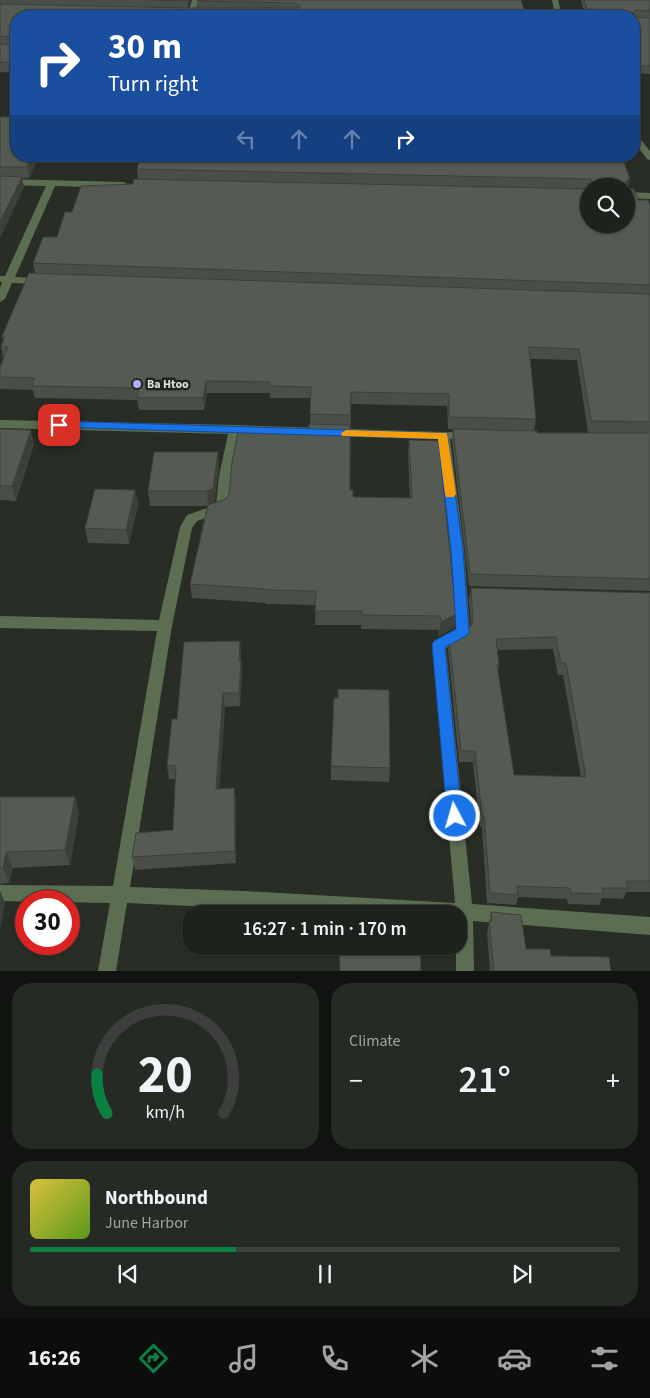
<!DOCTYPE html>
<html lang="en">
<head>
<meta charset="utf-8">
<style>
	:root { --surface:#1e221c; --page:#262a25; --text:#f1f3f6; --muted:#a1a4a3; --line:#3c3f3b; --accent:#0b8043 }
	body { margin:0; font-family:"Source Sans 3",sans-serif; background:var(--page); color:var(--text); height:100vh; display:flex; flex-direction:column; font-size:19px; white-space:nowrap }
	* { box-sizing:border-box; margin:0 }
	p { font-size:16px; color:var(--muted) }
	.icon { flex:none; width:28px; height:28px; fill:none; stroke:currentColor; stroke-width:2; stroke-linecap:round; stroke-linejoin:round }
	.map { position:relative; height:971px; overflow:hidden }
	.side { display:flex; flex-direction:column; gap:12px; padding:12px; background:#10130f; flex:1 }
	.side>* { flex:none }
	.top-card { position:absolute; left:10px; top:10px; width:630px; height:152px; border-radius:20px; box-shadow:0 1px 4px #0004,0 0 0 1px var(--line); background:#1a4fa0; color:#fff; overflow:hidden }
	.tools { position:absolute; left:580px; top:178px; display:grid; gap:10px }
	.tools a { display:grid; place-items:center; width:55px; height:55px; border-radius:50%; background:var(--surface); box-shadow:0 1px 4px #0004,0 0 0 1px var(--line); font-size:25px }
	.speed { position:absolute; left:15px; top:890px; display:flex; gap:10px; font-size:25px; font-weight:700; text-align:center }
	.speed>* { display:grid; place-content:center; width:65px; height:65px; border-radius:50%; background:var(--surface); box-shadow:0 1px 4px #0004,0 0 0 1px var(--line); line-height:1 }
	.speed .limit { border:8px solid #d22; background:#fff; color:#111 }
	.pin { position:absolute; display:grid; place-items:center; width:42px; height:42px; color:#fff; margin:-21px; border-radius:10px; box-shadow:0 2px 8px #0006 }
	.me { position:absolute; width:55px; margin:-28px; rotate:354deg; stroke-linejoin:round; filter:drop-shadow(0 0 4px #0008) }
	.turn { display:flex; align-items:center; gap:18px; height:105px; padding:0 15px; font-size:22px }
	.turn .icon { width:65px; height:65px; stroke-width:2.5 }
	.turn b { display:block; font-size:35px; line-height:42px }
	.lanes { display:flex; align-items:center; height:48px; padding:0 15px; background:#0003; justify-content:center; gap:25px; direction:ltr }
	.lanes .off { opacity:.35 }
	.big { font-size:38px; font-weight:600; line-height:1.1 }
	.side .widget { flex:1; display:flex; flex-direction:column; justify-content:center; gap:8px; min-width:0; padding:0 18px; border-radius:20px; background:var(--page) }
	.side .dial { align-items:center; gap:0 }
	.dial svg { height:130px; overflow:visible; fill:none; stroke:var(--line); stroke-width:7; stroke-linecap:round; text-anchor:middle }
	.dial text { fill:var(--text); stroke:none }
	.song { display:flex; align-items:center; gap:15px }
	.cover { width:60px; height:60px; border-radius:8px; background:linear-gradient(135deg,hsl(50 70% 55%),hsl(90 70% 35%)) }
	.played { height:5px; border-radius:2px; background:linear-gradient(90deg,var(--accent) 35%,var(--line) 35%) }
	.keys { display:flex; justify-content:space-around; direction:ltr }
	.heat { display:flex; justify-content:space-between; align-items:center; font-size:28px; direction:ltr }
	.side .tiles { flex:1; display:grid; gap:12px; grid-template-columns:1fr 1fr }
	.widget:last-child { grid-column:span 2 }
	.trip { position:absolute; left:182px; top:905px; width:285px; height:50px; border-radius:20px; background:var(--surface); box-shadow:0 1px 4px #0004,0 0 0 1px var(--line); font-weight:600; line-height:50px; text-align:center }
	.dock { display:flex; height:80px; justify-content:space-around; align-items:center; background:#0c0e0b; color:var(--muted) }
	.dock .icon { width:35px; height:35px }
	.dock .current { color:var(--accent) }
	.dock b { font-size:22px; color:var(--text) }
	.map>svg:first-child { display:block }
</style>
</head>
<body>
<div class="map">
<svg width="650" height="971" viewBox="0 0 650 971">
	<rect width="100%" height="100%" fill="#282d25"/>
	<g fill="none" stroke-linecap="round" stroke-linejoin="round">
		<g fill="#5c6e51" fill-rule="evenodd">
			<polygon points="192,0 198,0 196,14 192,16 188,14"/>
			<polygon points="0,179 124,182 129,185 124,188 55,186 15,277 43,278 48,281 43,284 12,283 5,299 0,302 0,288 2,282 0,282 0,276 5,276 46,186 0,185"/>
			<polygon points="626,192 650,193 650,199 626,198"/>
			<path d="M0,420L235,425L474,433L476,436L474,439H450L464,550L470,632L468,636L446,648L472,904L650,917V935L473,921L474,971H456V946H459V914H362L127,903L116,971H98L110,903L0,901V885L113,886L157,631L0,628V616L159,620L180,527L187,515L216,505L219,476L228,434L0,428ZM240,434L438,439L450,550L456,629L434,641L432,645L455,903L244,891L130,887L172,626L192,528L197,521L227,511L228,508L231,476Z"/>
		</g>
		<g fill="#5c6e51" fill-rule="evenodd">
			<polygon points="552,0 558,0 562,16 555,16"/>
			<polygon points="634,135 637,135 650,151 650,160 647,159 634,142"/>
		</g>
	</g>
	<g fill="#494e47" fill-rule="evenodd">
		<polygon points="0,0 190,0 188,8 198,8 197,1 521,0 526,16 16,16 16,73 0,72"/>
		<polygon points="581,0 650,0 650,74 634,73 634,16 585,16"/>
		<polygon points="0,117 16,156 39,156 29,178 22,178 24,187 0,238"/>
		<path d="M622,156L628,188L638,200L650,205V591L469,586L452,441L453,429H448L447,406L351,404L350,490L353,497L410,498L408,454L409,440L456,614L454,628L439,636V630L361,629V625H315L316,605L266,604V603L192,598L190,584L207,506H150L148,491L219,466L214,503L226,499L308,433L310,424L311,398H270V393H207L204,410H139L137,400L35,398L33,390L0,389V367L3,358L1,347L3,340L2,336L35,273L33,263L57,237L72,212L133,184L138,179L137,169ZM589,186H626L589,224ZM530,359L577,360L588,433H615H537L534,431L536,419Z"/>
		<polygon points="0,429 34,444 16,501 0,500"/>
		<polygon points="135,490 138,504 129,544 88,543 85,528"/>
		<path d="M471,588L650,593V892H626L623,899L602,898L599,905L568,904L567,899L518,897L516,905L487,903L482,827H480L473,762H459L448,649L449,637L471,625L469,600ZM553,649L558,675H563L581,777L514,775L498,672L499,665L497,650Z"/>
		<polygon points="241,655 241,661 242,675 240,706 225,707 219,789 234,788 236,801 236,863 135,870 132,857 173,830 175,779 169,779 167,766 177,719"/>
		<polygon points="331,766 390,768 389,782 331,780"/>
		<polygon points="0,797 75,797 79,813 70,865 13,868 9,883 0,884"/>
		<polygon points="491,912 526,949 551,956 611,971 490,971 487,933"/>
	</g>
	<g fill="#3c4039">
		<polygon points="187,0 190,0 188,10 187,1"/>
		<polygon points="32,156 39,156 29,178 27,167"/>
		<polygon points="22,177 24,187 0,238 0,222"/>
		<polygon points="630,179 628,190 626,191 626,181"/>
		<polygon points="206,381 207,393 204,410 203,398"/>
		<polygon points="31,430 34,444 16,501 12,486"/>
		<polygon points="218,452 219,466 214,504 208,506 207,491"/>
		<polygon points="135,490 138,504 129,544 126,530"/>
		<polygon points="456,614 454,628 439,636 441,622"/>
		<polygon points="240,641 241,655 241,670 241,661 242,675 240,706 239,693"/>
		<polygon points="223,693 225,707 218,802 216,789"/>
		<polygon points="234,788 236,801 236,863 235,851"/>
		<polygon points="75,797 79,813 70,865 65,850"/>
		<polygon points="6,852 13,868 9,883 3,868"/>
		<polygon points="0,890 5,903 0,930"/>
	</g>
	<g fill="#555b52" stroke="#3c4039" fill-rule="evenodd">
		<polygon points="154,0 187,0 187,1"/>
		<polygon points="198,0 521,0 526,16 16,16 16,63 0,62 0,44 14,45 16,39 14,37 0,36 0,4 191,8 299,8 301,6 295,3 197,1"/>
		<polygon points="584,0 650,0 650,11 635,10 633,12 634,17 650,18 650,66 634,66 634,16 596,16 594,9 587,9"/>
		<polygon points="0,117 16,117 16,156 32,156 27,167 0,167"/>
		<polygon points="140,156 622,156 630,179 626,181 627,188 634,189 638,200 648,200 650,205 650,285 33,263 43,237 57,237 65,212 72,212 81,186 133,184 134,179 589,189 589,224 626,224 626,186 593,186 591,179 137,169"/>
		<polygon points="0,176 22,177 0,222"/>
		<polygon points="29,273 650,294 650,422 591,421 579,349 529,347 536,419 449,417 449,394 351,392 350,415 310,414 311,387 270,386 270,382 206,381 203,398 137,398 139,388 32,386 35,378 0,377 0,367 8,347 1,347 5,336 2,336"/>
		<polygon points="309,424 350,425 350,490 353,490 353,497 412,498 409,440 439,441 456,614 441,622 440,616 362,615 362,611 315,611 316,591 265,590 265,589 190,584 208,505 226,499 229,494 232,462 238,432 308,433"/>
		<polygon points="0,429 31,430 12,486 0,486"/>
		<polygon points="453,429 537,431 537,433 650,433 650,579 470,574"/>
		<polygon points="154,452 218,452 213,489 207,491 148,491"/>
		<polygon points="95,489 135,490 126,530 85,528"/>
		<path d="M471,588L650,593V881H626L628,888H602L603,894L571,893L570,888L517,886L518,895L490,893L484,816H482L475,751H461L449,637L471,626L473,621ZM556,637L561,663H566L586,777L514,775L497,665H499L496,639Z"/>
		<polygon points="240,641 239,661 241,661 239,693 223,693 216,789 234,788 235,851 132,857 136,833 173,830 176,766 167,766 172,719 177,719 184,642"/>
		<polygon points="338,689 389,690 390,768 331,766 334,698 338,698"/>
		<polygon points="0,797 75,797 65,850 6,852 3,868 0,868"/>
		<polygon points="491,912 521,915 526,949 550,949 551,956 609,957 611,971 494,971 489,921 492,921"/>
		<polygon points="339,946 420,946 421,971 340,971"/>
	</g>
	<polygon fill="#1a73e8" stroke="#114b97" points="59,421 447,433 463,550 469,632 468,635 445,647 462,816 460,821 455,823 450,821 447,816 432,645 434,641 456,629 451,550 438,439 55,427 53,425"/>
	<polygon fill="#f59e0b" points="346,430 447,433 456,494 454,497 446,497 445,494 438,439 342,436 341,433"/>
	<circle fill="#aeaefb" stroke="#1f231b" stroke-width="2" cx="137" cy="384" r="5"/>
	<g text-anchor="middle" stroke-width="5" stroke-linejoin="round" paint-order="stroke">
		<g font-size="12" font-weight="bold" fill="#dee1dc" stroke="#1f231b" text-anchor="start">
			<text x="147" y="388">Ba Htoo</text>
		</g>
	</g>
</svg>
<div class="tools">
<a><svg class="icon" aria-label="search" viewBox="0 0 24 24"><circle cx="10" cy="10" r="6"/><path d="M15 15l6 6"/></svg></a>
</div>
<div class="speed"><div class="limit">30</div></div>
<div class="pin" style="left:59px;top:425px;background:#d93025"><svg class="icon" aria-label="arrive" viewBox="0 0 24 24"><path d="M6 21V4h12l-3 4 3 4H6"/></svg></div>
<svg class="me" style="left:455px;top:816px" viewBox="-20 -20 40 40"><circle r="17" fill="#1a73e8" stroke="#fff" stroke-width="3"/><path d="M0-11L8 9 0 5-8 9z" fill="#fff"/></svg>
<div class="trip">16:27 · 1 min · 170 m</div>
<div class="top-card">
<div class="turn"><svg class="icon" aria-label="right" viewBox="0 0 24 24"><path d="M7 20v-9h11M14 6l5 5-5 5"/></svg><div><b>30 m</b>Turn right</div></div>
<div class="lanes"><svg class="icon off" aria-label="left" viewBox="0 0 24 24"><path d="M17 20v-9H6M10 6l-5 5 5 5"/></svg><svg class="icon off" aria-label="ahead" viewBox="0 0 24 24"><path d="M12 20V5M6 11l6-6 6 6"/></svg><svg class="icon off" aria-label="ahead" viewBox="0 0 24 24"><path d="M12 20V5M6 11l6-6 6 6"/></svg><svg class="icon" aria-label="right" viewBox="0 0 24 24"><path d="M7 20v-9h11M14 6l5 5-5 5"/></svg></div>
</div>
</div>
<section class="side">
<div class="tiles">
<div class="widget dial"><svg viewBox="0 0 100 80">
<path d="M14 69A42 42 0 1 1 86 69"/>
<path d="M14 69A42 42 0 0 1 8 45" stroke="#0b8043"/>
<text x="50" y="56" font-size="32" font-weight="700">20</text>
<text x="50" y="72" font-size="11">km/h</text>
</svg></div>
<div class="widget"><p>Climate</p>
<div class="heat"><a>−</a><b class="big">21°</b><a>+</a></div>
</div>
<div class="widget">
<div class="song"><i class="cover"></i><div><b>Northbound</b><p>June Harbor</p></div></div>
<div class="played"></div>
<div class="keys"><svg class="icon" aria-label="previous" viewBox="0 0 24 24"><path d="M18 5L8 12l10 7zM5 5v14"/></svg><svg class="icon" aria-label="pause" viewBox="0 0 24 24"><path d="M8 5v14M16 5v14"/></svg><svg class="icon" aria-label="next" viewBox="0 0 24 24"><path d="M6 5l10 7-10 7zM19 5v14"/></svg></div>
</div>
</div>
</section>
<nav class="dock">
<b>16:26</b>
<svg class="icon current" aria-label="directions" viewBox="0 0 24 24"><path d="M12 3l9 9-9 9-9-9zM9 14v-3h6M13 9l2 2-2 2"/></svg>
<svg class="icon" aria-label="music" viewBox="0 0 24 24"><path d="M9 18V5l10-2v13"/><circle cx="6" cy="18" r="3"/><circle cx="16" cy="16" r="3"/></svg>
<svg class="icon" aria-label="phone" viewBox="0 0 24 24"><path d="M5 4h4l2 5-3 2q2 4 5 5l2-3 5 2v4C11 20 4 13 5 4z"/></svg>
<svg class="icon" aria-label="climate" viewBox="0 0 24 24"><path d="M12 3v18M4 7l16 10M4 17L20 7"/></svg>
<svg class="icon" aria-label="car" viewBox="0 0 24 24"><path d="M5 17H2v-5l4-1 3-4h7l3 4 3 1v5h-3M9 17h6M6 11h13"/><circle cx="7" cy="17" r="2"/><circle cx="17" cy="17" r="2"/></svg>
<svg class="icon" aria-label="filters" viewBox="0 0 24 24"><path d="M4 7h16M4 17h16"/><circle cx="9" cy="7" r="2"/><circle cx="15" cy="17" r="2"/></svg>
</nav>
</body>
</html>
